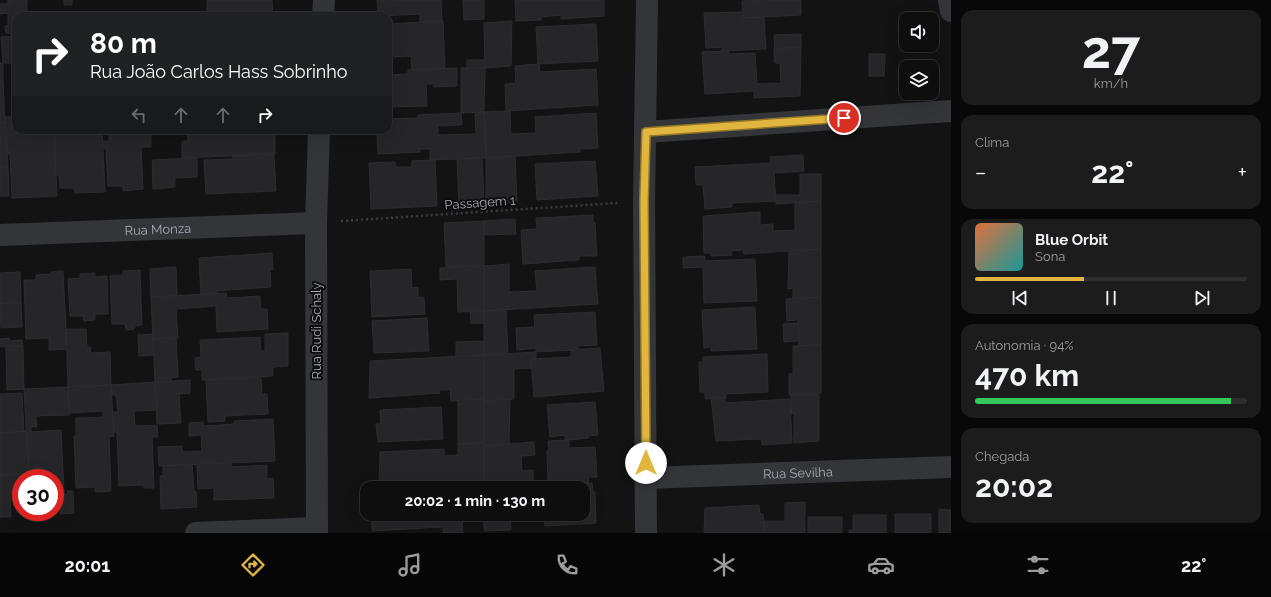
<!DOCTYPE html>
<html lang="pt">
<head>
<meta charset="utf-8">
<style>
	:root { --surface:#0e0e0f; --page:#1c1c1d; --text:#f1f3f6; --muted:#9b9c9e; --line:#2e2e2f; --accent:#e1b63e }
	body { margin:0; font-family:Raleway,sans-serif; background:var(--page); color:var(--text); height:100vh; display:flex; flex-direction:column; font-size:15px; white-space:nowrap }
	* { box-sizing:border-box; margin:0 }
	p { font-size:13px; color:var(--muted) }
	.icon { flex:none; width:22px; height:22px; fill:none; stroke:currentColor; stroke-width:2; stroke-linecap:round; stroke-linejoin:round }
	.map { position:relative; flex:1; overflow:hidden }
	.side { display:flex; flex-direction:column; gap:10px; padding:10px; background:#080808; width:320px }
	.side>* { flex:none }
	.guide { position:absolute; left:12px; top:12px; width:380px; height:122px; border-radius:12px; box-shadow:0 4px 16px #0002,0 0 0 1px var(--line); background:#202124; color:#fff; overflow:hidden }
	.buttons { position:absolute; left:899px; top:12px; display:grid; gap:8px }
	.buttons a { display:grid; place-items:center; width:40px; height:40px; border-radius:8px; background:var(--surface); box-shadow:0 4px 16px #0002,0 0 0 1px var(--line); font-size:20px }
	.speed { position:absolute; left:12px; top:469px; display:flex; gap:8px; font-size:20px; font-weight:700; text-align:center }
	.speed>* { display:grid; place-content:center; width:52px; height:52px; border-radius:50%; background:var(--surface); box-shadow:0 4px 16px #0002,0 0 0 1px var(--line); line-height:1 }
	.speed .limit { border:6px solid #d22; background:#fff; color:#111 }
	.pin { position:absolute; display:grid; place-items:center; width:34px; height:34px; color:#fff; margin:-17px; border:2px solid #fff; border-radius:50%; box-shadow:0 1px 4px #0007 }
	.me { position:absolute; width:44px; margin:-22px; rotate:0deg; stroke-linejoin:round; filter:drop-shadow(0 0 3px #0008) }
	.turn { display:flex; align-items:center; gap:14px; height:84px; padding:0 12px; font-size:18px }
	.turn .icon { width:52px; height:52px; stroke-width:2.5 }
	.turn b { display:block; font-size:28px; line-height:34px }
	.lanes { display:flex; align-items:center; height:38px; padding:0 12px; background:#0003; justify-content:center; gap:20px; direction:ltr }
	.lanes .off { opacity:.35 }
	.big { font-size:30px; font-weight:700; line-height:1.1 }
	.side .card { flex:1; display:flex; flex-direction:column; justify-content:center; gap:6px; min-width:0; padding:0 14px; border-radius:12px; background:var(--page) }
	.side .dial { align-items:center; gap:0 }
	.dial b { font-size:52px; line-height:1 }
	.song { display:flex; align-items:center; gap:12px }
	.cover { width:48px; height:48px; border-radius:6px; background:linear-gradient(135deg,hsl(20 70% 55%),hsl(180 70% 35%)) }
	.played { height:4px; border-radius:2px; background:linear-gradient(90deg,var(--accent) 40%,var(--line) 40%) }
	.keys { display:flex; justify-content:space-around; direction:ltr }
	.heat { display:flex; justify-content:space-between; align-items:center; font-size:22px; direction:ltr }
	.charge { height:6px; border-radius:3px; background:linear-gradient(90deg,#34c759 94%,var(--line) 0) }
	.trip { position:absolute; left:360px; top:481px; width:230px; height:40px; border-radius:12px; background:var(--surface); box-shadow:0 4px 16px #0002,0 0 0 1px var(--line); font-weight:700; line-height:40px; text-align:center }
	.menu { display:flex; height:64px; justify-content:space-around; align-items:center; background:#060606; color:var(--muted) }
	.menu .icon { width:28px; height:28px }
	.menu .current { color:var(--accent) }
	.menu b { font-size:18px; color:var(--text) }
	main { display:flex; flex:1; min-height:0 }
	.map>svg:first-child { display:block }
</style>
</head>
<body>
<main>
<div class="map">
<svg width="951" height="533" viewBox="0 0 951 533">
	<rect width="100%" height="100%" fill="#131314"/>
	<g fill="#262628" stroke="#2d2d30">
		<polygon points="8,0 27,0 27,16 16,16 16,34 6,33 5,26 8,25 8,13 0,14 0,4 8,4"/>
		<rect x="64" y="0" width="8" height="5"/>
		<polygon points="207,0 272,0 273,16 204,16 204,14 207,14"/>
		<polygon points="377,0 441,0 442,21 420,22 420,14 378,16"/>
		<polygon points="463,0 484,0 484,19 464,20"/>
		<polygon points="515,0 604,0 604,16 561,19 561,15 541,17 541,20 516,21"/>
		<polygon points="765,0 801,0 801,15 743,18 742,1"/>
		<polygon points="743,12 743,18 764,17 766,49 722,51 722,47 706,48 704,13"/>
		<polygon points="443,21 445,68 412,70 411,56 388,57 388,24"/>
		<polygon points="512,21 511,66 485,68 484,23"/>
		<polygon points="596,24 598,61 538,64 536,27"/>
		<polygon points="801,34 801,47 775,49 774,35"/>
		<polygon points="12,36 12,63 3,63 1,37"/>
		<polygon points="801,47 800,96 754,98 754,91 705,94 702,52 729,51 729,54 755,53 757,84 781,83 780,63 775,63 774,49"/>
		<polygon points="869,54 885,54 884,76 869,76"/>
		<rect x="467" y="60" width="18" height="8"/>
		<rect x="0" y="63" width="3" height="17"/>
		<polygon points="538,64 539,64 540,72 596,69 598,105 506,111 505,84 516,83 515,66"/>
		<polygon points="457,68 457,86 434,87 434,84 426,84 427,106 388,107 388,75 408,74 408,70"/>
		<polygon points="461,68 485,68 484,112 461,113"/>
		<polygon points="0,80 3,80 5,123 0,123"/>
		<polygon points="510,111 511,134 536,133 535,117 596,113 598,148 580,149 580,152 486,158 484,112"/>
		<polygon points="484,112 486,158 430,160 430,149 420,149 420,152 378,154 377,135 381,135 381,130 388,130 388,119 418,118 418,115 461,113 462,125 438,126 438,135 476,134 475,113"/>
		<polygon points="5,117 16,117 16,130 54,130 57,196 12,198 10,154 7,154"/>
		<polygon points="0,123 5,123 8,167 0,167"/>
		<polygon points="54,130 102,130 105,192 75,193 74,188 60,188 59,175 56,175"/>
		<polygon points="102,130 128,130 128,132 102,133"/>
		<polygon points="187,130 275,130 275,154 182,158 182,141 188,141"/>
		<polygon points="151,133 151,147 141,147 143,189 123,191 123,186 108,186 106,148 103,148 103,141 109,141 109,135"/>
		<polygon points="274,154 276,191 206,194 204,160 233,159 233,156"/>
		<polygon points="803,155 804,171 774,173 776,201 732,203 732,207 705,209 703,185 696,185 695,167 771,163 770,157"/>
		<polygon points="515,156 517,202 486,203 486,158"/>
		<polygon points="197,158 197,177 175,178 175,187 153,189 152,160"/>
		<polygon points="482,158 484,204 459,205 457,159"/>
		<polygon points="435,160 437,206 371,209 369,163 395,162 396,167 412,167 412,161"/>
		<polygon points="595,161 598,196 537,200 535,164"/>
		<polygon points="0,167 8,167 9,196 0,196"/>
		<polygon points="800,174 821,174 821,201 776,204 776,195 800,195"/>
		<polygon points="821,201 821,249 744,254 743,250 731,251 732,255 711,256 711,253 704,253 703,216 760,212 760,225 773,224 773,231 795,230 795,203"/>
		<polygon points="593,215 593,223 595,223 597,256 579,256 579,260 523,264 521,230 537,229 536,218"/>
		<polygon points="515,219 516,234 484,235 484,221"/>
		<polygon points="484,221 484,266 446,267 444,223"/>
		<polygon points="821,249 821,297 793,299 793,288 788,289 789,251"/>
		<polygon points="272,253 273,270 270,270 271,287 216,291 216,294 201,295 199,258"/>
		<polygon points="705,256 705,261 755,259 757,301 704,303 703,267 683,268 683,257"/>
		<polygon points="509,264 509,292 537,291 535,271 595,267 598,304 484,311 484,266"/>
		<polygon points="484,266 484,311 458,312 457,279 440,280 440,268"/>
		<polygon points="176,267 177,296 151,297 150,269"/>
		<polygon points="411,269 412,288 418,287 418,297 424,297 425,314 372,317 370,271"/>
		<polygon points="140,270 142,325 135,326 134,329 126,330 125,324 112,324 110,276 123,275 123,271"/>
		<polygon points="63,271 67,349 49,350 49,338 26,339 24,280 36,280 36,275 51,274 51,272"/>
		<polygon points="20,272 21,303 0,304 0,273"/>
		<polygon points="95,273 95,277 107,276 108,314 95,314 95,320 84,321 83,316 70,316 68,279 80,278 80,274"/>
		<polygon points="226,293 227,298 260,296 261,309 267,309 268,329 217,332 216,306 176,309 178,338 153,339 151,297"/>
		<polygon points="821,297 821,345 799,346 798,320 787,321 786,299"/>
		<polygon points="21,303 22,327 1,328 0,304"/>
		<polygon points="755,307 757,349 711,351 711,347 704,348 702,310"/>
		<polygon points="506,310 508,354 484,355 484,311"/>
		<polygon points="484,311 484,323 471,324 470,312"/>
		<polygon points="595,312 597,345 578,346 578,350 536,352 536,348 517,350 516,328 535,327 534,315"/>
		<polygon points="427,318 429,351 374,353 372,321"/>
		<polygon points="798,323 799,341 784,342 783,324"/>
		<polygon points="66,329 86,329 87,347 91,347 90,353 110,352 111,385 68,387"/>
		<polygon points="288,333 288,366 273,367 273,376 202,380 202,370 196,370 195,358 201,357 200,340 260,337 261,351 265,351 265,334"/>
		<polygon points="153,334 154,355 139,356 138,335"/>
		<polygon points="9,338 10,341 22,340 23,346 0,347 0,339"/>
		<polygon points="176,338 178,377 171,378 171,381 155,382 153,339"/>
		<polygon points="484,341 484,355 456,357 456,342"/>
		<polygon points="821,345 821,393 789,395 789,374 793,374 793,346"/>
		<polygon points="23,346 24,389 7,390 6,347"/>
		<polygon points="600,348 604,391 534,397 531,359 571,357 571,350"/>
		<polygon points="536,352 536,359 531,359 532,368 514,369 514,399 484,401 484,355"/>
		<polygon points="767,354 768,392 726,394 726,398 705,399 705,392 700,392 699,362 703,362 703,357"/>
		<polygon points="484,355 484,399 451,401 450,390 439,390 440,393 369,398 370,361"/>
		<polygon points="261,377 262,394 267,394 268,414 225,416 225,421 208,422 206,380"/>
		<polygon points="190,380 190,393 179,394 181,423 157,424 155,382"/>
		<polygon points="155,382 157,410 134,411 135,426 157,425 158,437 152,437 154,488 144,488 144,485 119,486 117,432 114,432 113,412 118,412 116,395 112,395 111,385"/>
		<polygon points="111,385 114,436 109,437 111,491 95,492 95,487 76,488 74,436 76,436 76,418 103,417 103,411 69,413 68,387"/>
		<polygon points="68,387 69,415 36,416 37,427 31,427 31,432 61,430 64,492 55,493 55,478 29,478 24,389"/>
		<polygon points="22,393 24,431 0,433 0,394"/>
		<polygon points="819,394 819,441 794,443 794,414 791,414 791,395"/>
		<polygon points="711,398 725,398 725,403 790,399 792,443 762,445 761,439 716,441"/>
		<polygon points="484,399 484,443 458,444 458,400"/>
		<polygon points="510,399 509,444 484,446 484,401"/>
		<polygon points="595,402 598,435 588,436 588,438 569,440 565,440 565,435 550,437 547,405"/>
		<polygon points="441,407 443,439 378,442 376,424 381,424 380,410"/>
		<polygon points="273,419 275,461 159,466 158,447 182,446 182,452 202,451 201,435 189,436 189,423 203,422 203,426 234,424 234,421"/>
		<polygon points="27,431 29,473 0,475 0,433"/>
		<polygon points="569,440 569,448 595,447 597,477 588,477 589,483 567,484 566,480 548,481 547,451 549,450 548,441"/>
		<polygon points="534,442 535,455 521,456 522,471 533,470 533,486 484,488 484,446"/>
		<polygon points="484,443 484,488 442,488 442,482 379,486 380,452 444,449 444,456 458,455 458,444"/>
		<polygon points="231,463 232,467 267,465 267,479 273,478 274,498 214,500 214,488 198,489 197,464"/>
		<polygon points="192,464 194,492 196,491 197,507 161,509 160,476 163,476 163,466"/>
		<polygon points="29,473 29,478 21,478 21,512 17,512 15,493 10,494 11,517 0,517 0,475"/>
		<polygon points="592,483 593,492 595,492 596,523 545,526 544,514 583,514 583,488 541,488 541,486"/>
		<polygon points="67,491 73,491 74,513 60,514 60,494 68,494"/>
		<polygon points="785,503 805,502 805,533 764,533 764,521 785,521"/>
		<polygon points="759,505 760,514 763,514 764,533 704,533 705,508"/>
		<polygon points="939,509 951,510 951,533 939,533"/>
		<polygon points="372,514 462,514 463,533 443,533 443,527 372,531"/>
		<polygon points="484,514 510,514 511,530 484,531"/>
		<rect x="895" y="514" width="36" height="19"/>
		<polygon points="853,515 886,515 886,533 849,533 849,530 853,530"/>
		<rect x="808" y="517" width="34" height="16"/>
	</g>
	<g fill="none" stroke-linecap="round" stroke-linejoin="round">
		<polyline stroke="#3a3c40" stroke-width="2.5" stroke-dasharray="2 3" stroke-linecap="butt" points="341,221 618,203"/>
		<g stroke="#343539" stroke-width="22">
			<polyline points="949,0 951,11"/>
			<polyline points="646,132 951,111"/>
			<path id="s1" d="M0,235L316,223"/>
			<path id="s2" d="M646,478L951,467"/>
			<polyline points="196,533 317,528"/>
			<polyline points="646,533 644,201 647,0"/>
		</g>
		<g stroke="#343539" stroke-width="22">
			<polyline points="323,16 324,0"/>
			<polyline points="317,533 316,223 319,130"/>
		</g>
	</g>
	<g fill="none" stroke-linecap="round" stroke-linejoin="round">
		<g stroke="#927628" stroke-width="10">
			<polyline id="route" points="646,463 644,201 646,132 844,118"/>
		</g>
		<use href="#route" stroke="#e1b63e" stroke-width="7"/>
	</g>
	<g text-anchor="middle" stroke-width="4" stroke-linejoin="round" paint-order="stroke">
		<g font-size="13" fill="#a6a9b4" stroke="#0e0e0f">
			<text transform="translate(480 202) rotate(-4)" y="5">Passagem 1</text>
			<text dy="5" stroke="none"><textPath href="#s1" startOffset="158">Rua Monza</textPath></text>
			<text transform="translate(316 331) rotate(-90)" y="5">Rua Rudi Schaly</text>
			<text dy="5" stroke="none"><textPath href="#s2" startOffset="152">Rua Sevilha</textPath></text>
		</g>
	</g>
</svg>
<div class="buttons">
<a><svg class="icon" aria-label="sound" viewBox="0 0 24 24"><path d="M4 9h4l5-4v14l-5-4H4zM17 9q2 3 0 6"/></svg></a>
<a><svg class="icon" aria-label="layers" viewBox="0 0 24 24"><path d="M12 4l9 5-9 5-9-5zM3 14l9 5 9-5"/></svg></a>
</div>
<div class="speed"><div class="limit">30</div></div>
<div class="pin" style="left:844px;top:118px;background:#d93025"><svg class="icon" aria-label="arrive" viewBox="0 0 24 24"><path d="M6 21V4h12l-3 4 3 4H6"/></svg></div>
<svg class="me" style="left:646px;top:463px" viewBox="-20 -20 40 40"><circle r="19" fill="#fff"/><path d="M0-13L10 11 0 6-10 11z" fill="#e1b63e"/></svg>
<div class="trip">20:02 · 1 min · 130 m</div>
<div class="guide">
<div class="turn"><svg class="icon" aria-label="right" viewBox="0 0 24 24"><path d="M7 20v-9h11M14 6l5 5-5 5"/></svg><div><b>80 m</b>Rua João Carlos Hass Sobrinho</div></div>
<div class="lanes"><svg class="icon off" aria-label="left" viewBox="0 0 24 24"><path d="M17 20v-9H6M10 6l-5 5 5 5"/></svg><svg class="icon off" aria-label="ahead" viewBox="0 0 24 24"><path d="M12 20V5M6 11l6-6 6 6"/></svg><svg class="icon off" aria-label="ahead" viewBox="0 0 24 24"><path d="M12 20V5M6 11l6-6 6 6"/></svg><svg class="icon" aria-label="right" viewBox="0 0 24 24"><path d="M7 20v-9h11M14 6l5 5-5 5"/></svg></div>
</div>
</div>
<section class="side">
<div class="card dial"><b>27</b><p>km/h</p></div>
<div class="card"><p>Clima</p>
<div class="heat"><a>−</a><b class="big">22°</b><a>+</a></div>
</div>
<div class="card">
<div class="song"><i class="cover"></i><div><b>Blue Orbit</b><p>Sona</p></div></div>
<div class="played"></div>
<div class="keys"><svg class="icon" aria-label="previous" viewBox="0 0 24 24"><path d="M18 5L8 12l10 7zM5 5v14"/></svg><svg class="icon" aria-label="pause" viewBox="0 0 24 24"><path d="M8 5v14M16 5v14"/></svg><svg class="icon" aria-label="next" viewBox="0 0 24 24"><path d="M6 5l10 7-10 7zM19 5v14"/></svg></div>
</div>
<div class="card"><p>Autonomia · 94%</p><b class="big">470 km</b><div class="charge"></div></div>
<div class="card"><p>Chegada</p><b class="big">20:02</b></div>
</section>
</main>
<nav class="menu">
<b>20:01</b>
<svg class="icon current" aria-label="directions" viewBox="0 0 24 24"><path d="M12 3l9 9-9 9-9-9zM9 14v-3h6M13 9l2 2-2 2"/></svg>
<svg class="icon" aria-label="music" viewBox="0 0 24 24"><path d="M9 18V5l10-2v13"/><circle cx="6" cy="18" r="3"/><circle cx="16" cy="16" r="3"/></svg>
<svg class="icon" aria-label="phone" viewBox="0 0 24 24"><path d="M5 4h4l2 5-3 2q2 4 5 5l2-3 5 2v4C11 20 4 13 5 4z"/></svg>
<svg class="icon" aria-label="climate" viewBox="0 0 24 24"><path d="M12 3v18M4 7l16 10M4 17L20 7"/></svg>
<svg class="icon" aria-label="car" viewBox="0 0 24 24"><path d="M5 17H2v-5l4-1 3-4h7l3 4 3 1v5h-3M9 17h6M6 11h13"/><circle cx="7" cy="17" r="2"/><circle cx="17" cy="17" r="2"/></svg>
<svg class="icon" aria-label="filters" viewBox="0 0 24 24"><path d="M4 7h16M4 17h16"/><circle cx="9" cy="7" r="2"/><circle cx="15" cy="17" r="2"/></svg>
<b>22°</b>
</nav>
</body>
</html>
